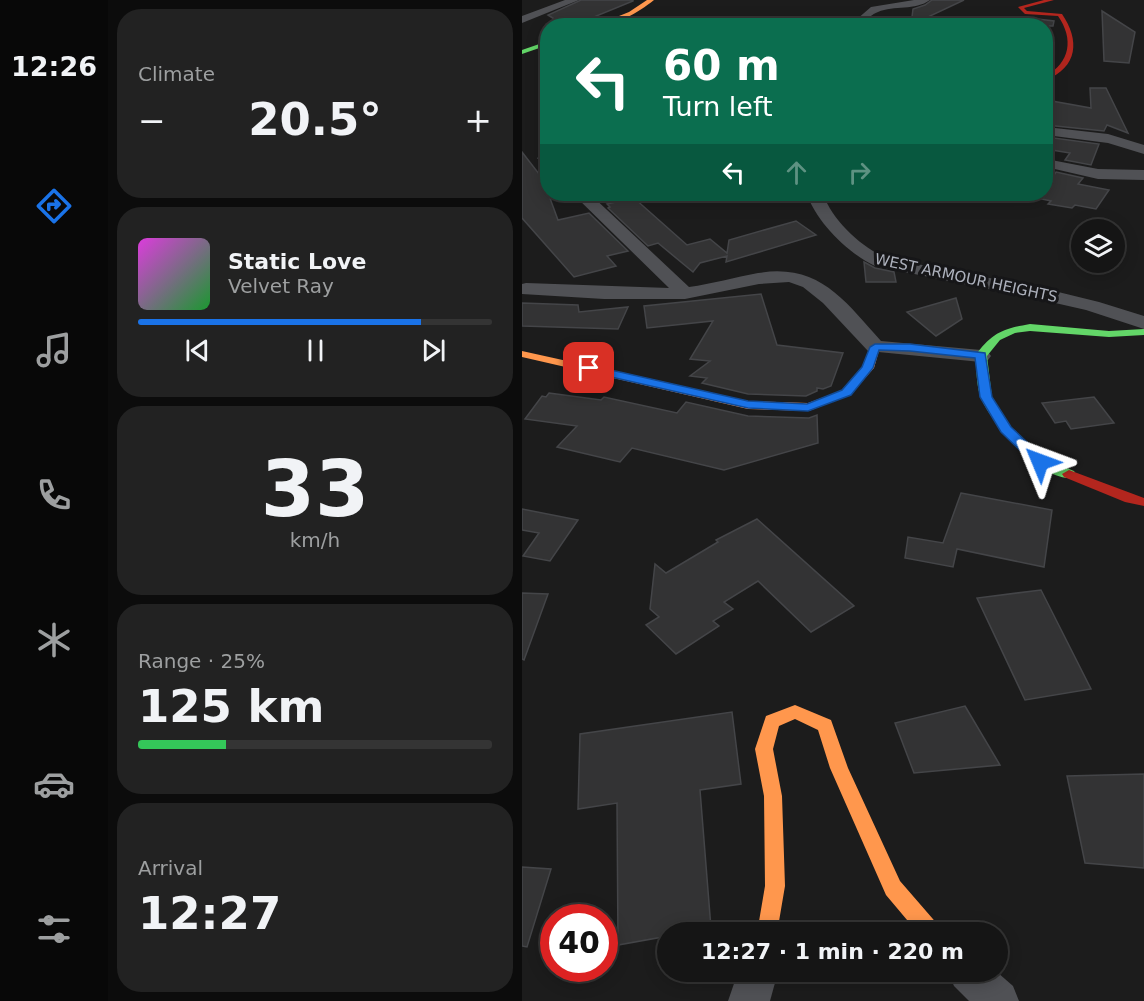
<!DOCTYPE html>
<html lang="en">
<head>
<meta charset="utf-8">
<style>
	:root { --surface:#151515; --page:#222; --text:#f1f3f6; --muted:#9d9fa0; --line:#343434; --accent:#1a73e8 }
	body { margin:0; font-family:"DejaVu Sans",sans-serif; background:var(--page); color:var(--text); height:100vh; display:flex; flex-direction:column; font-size:22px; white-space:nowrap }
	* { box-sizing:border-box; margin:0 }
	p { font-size:20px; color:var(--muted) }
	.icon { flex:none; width:33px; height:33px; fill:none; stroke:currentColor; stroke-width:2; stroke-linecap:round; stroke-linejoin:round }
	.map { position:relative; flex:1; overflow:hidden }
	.drawer { display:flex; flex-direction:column; gap:9px; padding:9px; background:#0c0c0c; width:414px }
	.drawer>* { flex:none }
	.hud { position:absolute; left:18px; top:18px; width:513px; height:183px; border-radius:24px; box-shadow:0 3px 15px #0003,0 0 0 2px var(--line); background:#0b6e4f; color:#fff; overflow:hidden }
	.fabs { position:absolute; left:549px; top:219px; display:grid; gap:12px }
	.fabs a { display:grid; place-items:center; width:54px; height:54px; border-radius:50%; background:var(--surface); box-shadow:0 3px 15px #0003,0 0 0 2px var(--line); font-size:30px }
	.speed { position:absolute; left:18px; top:904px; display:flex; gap:12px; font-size:30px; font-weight:700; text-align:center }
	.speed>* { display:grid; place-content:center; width:78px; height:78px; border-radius:50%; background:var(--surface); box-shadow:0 3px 15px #0003,0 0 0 2px var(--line); line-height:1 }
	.speed .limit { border:9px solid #d22; background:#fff; color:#111 }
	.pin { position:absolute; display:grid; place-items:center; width:51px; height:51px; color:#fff; margin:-26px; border-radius:12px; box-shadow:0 3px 9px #0006 }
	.me { position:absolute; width:66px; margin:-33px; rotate:314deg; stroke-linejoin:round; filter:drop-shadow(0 0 4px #0008) }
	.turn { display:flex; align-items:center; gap:21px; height:126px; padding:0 24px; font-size:27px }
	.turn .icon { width:78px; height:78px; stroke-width:2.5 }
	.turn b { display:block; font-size:42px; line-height:51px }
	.lanes { display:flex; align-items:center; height:57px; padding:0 24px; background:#0003; justify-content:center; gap:30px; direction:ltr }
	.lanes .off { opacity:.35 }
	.big { font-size:45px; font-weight:600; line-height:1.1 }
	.drawer .card { flex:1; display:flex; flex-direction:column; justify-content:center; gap:9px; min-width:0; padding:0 21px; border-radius:24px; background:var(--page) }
	.drawer .dial { align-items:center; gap:0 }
	.dial b { font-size:78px; line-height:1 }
	.song { display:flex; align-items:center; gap:18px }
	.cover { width:72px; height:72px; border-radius:9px; background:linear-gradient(135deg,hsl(300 70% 55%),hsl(130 70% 35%)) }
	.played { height:6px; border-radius:3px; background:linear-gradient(90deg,var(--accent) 80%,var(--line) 80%) }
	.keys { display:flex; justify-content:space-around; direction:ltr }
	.heat { display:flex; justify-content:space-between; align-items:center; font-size:33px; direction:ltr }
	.charge { height:9px; border-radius:4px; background:linear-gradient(90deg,#34c759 25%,var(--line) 0) }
	.trip { position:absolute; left:135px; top:922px; width:351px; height:60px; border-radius:30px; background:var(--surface); box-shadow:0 3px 15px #0003,0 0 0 2px var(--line); font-weight:600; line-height:60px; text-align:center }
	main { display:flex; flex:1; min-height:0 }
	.tabs { display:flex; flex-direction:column; width:108px; justify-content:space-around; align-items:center; background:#080808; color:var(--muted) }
	.tabs .icon { width:42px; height:42px }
	.tabs .current { color:var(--accent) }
	.tabs b { font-size:27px; color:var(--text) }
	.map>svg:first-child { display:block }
</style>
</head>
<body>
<main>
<nav class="tabs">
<b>12:26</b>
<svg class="icon current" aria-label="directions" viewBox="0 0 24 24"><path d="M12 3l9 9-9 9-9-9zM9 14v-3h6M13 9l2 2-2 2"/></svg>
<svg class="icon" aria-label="music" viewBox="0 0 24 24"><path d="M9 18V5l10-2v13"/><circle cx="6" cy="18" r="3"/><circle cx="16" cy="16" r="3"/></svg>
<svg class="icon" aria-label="phone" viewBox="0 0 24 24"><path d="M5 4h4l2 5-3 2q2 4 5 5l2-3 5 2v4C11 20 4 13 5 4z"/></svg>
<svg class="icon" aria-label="climate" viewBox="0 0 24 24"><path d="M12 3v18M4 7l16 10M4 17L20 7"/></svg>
<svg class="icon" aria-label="car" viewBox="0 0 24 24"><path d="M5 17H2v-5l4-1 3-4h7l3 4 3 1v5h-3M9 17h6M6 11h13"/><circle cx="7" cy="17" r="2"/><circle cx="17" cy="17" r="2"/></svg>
<svg class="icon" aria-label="filters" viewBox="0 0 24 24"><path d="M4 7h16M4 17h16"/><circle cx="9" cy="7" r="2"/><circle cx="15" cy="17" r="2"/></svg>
</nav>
<section class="drawer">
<div class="card"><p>Climate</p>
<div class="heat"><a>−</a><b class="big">20.5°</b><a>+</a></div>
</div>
<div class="card">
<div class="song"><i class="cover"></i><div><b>Static Love</b><p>Velvet Ray</p></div></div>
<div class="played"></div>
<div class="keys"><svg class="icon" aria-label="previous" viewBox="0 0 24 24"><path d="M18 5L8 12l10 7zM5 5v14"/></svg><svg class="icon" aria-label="pause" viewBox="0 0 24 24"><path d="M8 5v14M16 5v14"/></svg><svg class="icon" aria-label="next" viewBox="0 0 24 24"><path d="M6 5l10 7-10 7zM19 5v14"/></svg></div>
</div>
<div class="card dial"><b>33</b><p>km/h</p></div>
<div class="card"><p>Range · 25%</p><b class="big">125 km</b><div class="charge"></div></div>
<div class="card"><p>Arrival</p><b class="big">12:27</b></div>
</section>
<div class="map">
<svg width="622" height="1001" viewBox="0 0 622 1001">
	<rect width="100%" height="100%" fill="#1c1c1c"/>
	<g fill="#333334" stroke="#444548" stroke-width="1.5">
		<polygon points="59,0 111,0 111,1 50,26 43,26 26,15"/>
		<polygon points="410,0 442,0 389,25 391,9 403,5"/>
		<polygon points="580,11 613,32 607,63 582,61"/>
		<polygon points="497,17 498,17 532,21 531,26 495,26"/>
		<polygon points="568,88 584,88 606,133 585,125 582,131 524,125 524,100 569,108"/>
		<polygon points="524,137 577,144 569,165 543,160 548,153 524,149"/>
		<polygon points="0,152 21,179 36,220 67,213 106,251 85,256 94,266 52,277 0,218"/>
		<polygon points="534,172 561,178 556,184 587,190 574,209 553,205 550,208 526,204 529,201 520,199 524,194 514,200 519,194 524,194 524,187"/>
		<polygon points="112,198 165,245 188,239 205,253 207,240 274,221 294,235 204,262 205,256 178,263 171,272 136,243 126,246 86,208 88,207 85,204"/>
		<polygon points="342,262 353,268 372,272 374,282 344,282"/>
		<polygon points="239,294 255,345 321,353 309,386 301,389 295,388 295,391 284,396 226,394 180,383 185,378 168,376 188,361 168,359 191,321 125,328 122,306"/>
		<polygon points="434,298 440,319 414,336 385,312"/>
		<polygon points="0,303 56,305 57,312 106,307 96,329 0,326"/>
		<polygon points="27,393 79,400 82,397 155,413 164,402 226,416 287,418 295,415 296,443 202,470 110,448 98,462 35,447 55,426 3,419 20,396 24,397"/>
		<polygon points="572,397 592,423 549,429 544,421 533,423 520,403"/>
		<polygon points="439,493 530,510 522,567 435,549 431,567 383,558 386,537 421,543"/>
		<polygon points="0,509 56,520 28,561 1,556 17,533 0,530"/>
		<polygon points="235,519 332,606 289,632 236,581 202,602 211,609 191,621 197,626 154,654 124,625 137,617 128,609 133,564 144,573 196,542 194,540"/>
		<polygon points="519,590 569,689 503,700 455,598"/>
		<polygon points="0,593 26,594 2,660 0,659"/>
		<polygon points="443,706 478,765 392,773 373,723"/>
		<polygon points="210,712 219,784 178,790 189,928 162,933 146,933 146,936 96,945 95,803 56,809 58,734"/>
		<polygon points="622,774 622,868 563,863 545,776"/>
		<polygon points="0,867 29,869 5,947 0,946"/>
	</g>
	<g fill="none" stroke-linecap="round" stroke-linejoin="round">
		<g fill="#505155" fill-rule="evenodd">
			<polygon points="43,0 57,0 0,23 0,16"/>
			<path d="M392,0H408C393,11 372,5 356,12C343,17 345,26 327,26L349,7Z"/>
			<polygon points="524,127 586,134 622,145 622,154 586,143 524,135"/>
			<polygon points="22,154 26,154 26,166 21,165 15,158"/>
			<polygon points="524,159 576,169 622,170 622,180 576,179 524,167"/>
			<path d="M51,194H68L167,287C190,284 213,277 236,273C297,263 322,300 359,341L459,350L466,352L469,356L466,360L459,362L346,351L301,303L281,287L267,282L237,284L163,299H82L0,294V284L4,283L147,288Z"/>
			<path d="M285,194H301C311,221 338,246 364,258L520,288L577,302L622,316V329L564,310L520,300L353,266C327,254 294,222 285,194Z"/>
			<polygon points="216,972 256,972 248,1001 206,1001"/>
			<polygon points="426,972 475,972 491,986 497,1001 447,1001 432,986"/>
		</g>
		<g fill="#63d668" fill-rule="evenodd">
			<polygon points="26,41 26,45 0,54 0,50"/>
			<path d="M508,324L587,331L622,329V335L587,337L508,331L493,333L478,340L465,356L470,397L489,427L523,459L552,471L554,474L552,477C522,485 469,423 459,398C454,386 455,369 453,356C470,333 480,329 508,324Z"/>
		</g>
		<g fill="#ff974d" fill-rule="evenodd">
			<path d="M125,0H132C116,13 93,26 72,26L107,12Z"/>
			<polygon points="353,344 358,347 352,368 329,394 287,411 226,409 0,357 0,351 226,401 286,403 321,390 341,367 348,347"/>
			<polygon points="273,705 309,720 326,768 378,881 417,926 420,933 396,933 364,895 308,768 296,730 273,719 257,726 251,749 260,796 263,886 255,933 235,933 243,886 242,796 233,749 244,716"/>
		</g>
		<g fill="#b3261e" fill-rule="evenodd">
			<path d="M522,0H532L502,8L505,11L540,14C558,40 556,67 524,80V76C548,62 552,39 536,16L503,14L496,7Z"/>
			<polygon points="547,470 622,498 622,506 603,502 542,477 540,474"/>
		</g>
	</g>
	<polygon fill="#1a73e8" stroke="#114b97" stroke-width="1.5" points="353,344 388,344 463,353 470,397 489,427 523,459 524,462 523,465 513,465 479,432 458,397 453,358 388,351 357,350 351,368 329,395 286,411 226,408 67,372 61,368 67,365 226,401 285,404 320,390 340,367 348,347"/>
	<g text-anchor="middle" stroke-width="6" stroke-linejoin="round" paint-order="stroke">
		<g font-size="15" fill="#adb1bc" stroke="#161618">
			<text transform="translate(444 278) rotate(12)" y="5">WEST ARMOUR HEIGHTS</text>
		</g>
	</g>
</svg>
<div class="fabs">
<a><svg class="icon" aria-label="layers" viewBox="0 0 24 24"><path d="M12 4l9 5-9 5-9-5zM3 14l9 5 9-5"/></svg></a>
</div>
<div class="speed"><div class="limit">40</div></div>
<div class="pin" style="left:67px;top:368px;background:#d93025"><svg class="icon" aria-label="arrive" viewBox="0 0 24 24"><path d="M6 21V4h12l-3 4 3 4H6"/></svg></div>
<svg class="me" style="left:518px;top:462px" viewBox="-20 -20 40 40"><path d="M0-17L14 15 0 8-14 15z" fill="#1a73e8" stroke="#fff" stroke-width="4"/></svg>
<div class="trip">12:27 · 1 min · 220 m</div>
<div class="hud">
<div class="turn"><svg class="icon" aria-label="left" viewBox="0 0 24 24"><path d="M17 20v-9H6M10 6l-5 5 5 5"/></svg><div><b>60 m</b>Turn left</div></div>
<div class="lanes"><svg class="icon" aria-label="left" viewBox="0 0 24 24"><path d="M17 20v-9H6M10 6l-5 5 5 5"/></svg><svg class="icon off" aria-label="ahead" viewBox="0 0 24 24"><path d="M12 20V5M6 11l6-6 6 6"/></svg><svg class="icon off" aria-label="right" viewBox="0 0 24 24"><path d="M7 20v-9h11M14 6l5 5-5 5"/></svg></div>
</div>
</div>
</main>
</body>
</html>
